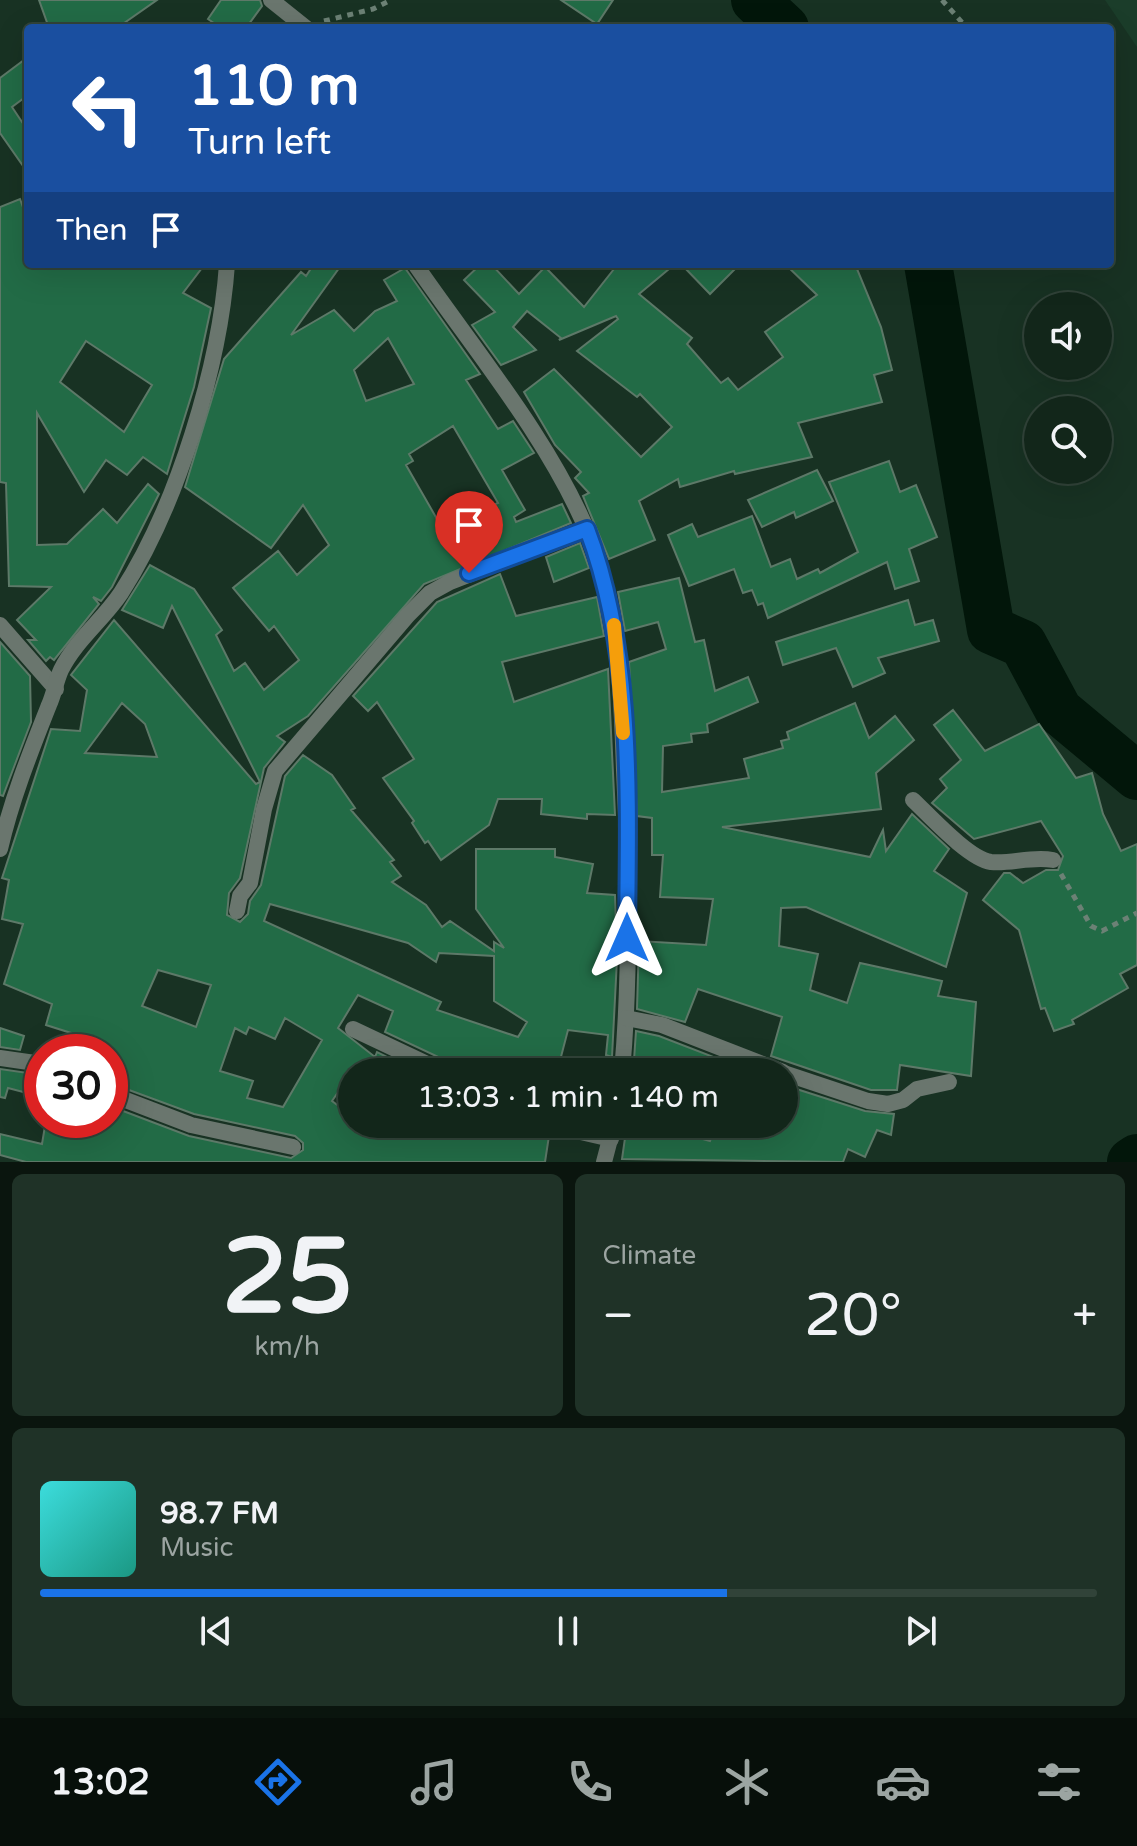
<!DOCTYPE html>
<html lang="en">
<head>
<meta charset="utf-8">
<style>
	:root { --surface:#12261a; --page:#1f3227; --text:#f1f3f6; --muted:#9ca5a2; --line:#314339; --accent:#1a73e8 }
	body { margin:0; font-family:"Varela Round",sans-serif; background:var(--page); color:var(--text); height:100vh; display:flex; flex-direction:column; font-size:30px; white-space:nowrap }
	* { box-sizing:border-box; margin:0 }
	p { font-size:26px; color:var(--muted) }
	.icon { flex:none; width:44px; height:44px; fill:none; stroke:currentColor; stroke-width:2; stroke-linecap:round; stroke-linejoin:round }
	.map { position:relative; height:1162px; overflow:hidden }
	.details { display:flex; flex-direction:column; gap:12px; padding:12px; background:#0a150e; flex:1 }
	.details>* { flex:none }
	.hud { position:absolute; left:24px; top:24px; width:1090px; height:244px; border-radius:8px; box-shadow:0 8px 32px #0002,0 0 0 2px var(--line); background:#1a4fa0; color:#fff; overflow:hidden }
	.buttons { position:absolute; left:1024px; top:292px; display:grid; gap:16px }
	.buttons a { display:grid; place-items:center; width:88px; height:88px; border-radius:50%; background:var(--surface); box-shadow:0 8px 32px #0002,0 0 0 2px var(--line); font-size:40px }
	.speed { position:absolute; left:24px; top:1034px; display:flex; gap:16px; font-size:40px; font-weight:700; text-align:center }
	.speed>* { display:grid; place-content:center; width:104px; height:104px; border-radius:50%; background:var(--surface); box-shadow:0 8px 32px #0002,0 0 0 2px var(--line); line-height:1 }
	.speed .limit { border:12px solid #d22; background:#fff; color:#111 }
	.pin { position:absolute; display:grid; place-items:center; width:68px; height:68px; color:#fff; margin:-82px -34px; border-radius:50% 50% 50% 0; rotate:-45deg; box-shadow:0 0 8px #0007 }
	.pin .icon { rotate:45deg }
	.me { position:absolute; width:88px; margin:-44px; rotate:0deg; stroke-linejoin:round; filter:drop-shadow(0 0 6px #0008) }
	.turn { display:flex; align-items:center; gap:28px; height:168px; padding:0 32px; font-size:36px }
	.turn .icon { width:104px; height:104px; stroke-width:2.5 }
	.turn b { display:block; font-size:56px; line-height:68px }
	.then { display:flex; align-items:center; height:76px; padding:0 32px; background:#0003; gap:16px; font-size:30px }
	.big { font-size:60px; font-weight:600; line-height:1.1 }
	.details .card { flex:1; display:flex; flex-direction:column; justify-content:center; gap:12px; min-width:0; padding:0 28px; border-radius:12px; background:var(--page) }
	.details .dial { align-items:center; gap:0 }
	.dial b { font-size:104px; line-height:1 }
	.song { display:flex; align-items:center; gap:24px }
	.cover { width:96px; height:96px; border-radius:12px; background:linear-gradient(135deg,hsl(180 70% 55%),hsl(170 70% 35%)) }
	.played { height:8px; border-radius:4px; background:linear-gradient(90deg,var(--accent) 65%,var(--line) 65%) }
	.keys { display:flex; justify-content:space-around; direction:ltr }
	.heat { display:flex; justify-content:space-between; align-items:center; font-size:44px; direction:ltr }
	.details .tiles { flex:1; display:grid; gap:12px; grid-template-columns:1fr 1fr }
	.card:last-child { grid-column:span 2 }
	.trip { position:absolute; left:338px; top:1058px; width:460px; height:80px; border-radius:40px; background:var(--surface); box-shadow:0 8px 32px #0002,0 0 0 2px var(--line); font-weight:600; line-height:80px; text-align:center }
	.menu { display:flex; height:128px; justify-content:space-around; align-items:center; background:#070f0a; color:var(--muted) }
	.menu .icon { width:56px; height:56px }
	.menu .on { color:var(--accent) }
	.menu b { font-size:36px; color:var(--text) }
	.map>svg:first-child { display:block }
</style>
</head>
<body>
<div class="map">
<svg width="1137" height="1162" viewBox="0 0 1137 1162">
	<rect width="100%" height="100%" fill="#183223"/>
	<polygon fill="#1b3d2a" points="1105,0 1137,0 1137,47"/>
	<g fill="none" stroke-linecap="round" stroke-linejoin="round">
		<g stroke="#02160a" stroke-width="48">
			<polyline points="755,0 785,28"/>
			<polyline points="928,264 991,630 1023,644 1059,711 1137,776"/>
			<polyline points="1131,1162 1137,1158"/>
		</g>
	</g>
	<g fill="#226b46" stroke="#5d7968" stroke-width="2" fill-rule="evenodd">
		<polygon points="39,0 157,0 117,28 49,28"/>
		<polygon points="221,0 260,0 262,6 246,28 221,28 208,19"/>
		<polygon points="561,0 613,0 597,24"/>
		<polygon points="28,57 28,95 12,107 28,131 28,173 0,133 0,78"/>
		<path d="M20,199L28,221V264H205L183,293L211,308L194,387L167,474L143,457L127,475L106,460L84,492L37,413V545L67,544L103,509L117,523L148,484L159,494L112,587L101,601L93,597L99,604L54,660L50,657L46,661L28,640H36L17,620L51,587L9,586L6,483L0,482V207ZM86,341L152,385L124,432L60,382Z"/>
		<path d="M314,264H342L291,335L334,310L354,331L375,311L397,301L384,280L405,268L480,374L466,380L498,429L513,421L534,453L502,470L525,510L514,517L516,522L562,504L571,523L424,584L308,716L277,736L285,742L264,768L240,878L229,893L227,915L240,922L248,914L250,901L261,885L285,776L303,755L332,775L355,808L351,810L394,860L390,862L401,876L392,882L426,905L442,927L450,921L494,951V942L504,948L476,909V849H555V857L593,864L587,893L615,895L617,959L612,1057L606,1055L608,1035L568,1030L557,1072H455L449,1062L385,1032L393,1011L358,995L338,1028L375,1057L377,1052L418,1072H352L332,1101L352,1116V1124H535L539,1132L549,1136L545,1162H26L0,1155V1134L42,1144L46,1120H110V1106L189,1136L291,1158L303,1150V1143L295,1136L194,1114L110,1083V1052H64L71,1033L46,1025L52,1004L4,984L23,924L2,919L9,880L2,878L51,729L80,731L87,690L71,675L114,620L256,784L260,782L172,606L163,628L122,610L150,565L194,589L222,630L216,635L234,671L245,663L264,690L299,660L274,626L269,631L233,588L278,551L297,575L329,545L303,505L271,548L185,487L224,359L301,272L306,276ZM388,338L414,384L366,401L354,370ZM453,426L498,503L441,526L406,465L413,461L409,454ZM122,703L145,724L157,757L85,753ZM270,904L408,943L436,962L439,953L494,956V1001L527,1022L518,1037L437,1010L441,1002L264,921ZM158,970L211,985L196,1027L142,1006ZM285,1018L322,1040L283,1107L247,1098L253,1081L220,1071L235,1028L246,1034L249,1027L275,1039Z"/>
		<polygon points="481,264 491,264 519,294 545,267 584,307 618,264 675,264 639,294 692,338 687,344 721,383 728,378 738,390 783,357 765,332 817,295 785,264 855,264 881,327 892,370 874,375 882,402 798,423 812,457 735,474 734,471 680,487 678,479 639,501 655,540 609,559 583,496 589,493 575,478 581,472 555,445 524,392 554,369 641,457 672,427 640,394 637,397 577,351 618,319 616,316 559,340 561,338 527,311 513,327 536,350 501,365 472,325 495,312 464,280"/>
		<polygon points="681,264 740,264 710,294"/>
		<polygon points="889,461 900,492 916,485 937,537 909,549 919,581 895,589 887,562 768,618 763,603 758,605 752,590 743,593 734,569 689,586 668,535 692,524 698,537 752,516 771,567 790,559 797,579 818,569 820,573 858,552 829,482"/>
		<polygon points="817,470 833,501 796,518 794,512 762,527 748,500"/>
		<polygon points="580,543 589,568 554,582 546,557"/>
		<polygon points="500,574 516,616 597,597 604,636 502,662 514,702 608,669 615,815 587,814 587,819 541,814 542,799 498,799 489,825 441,860 428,841 425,843 412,823 414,821 383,778 414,759 377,702 368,711 353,696 437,602"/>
		<polygon points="679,578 695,642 704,640 715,691 748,677 758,702 707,724 708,732 691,734 692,742 663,746 662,792 749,778 744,759 783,748 781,741 789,739 787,732 855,703 869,738 895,716 914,740 876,773 881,809 722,827 870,857 883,830 886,851 912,814 949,849 934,871 967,893 946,967 806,907 781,908 779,946 818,954 810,990 847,1003 860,963 942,981 938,996 976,1002 971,1076 900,1065 897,1090 871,1090 771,1056 782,1017 698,989 685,1022 637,1009 639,941 706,945 713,899 660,897 663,855 652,855 652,818 637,816 629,662 666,649 658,622 625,631 618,592"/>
		<polygon points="908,600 915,625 933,620 939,641 878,658 885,673 853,687 836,648 783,665 776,642"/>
		<polygon points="0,642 30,676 31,722 3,796 0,795"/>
		<polygon points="953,710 985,751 1039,724 1076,778 1092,773 1103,814 1121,851 1137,844 1137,965 1120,974 1128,988 1072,1020 1074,1024 1054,1031 1045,1008 1041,1009 1019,930 983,900 1004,873 1010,873 1023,883 1046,870 1058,870 1063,856 1041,821 974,839 932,803 947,788 940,779 961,760 934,725"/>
		<polygon points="0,1028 24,1036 20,1050 0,1047"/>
		<polygon points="636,1031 659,1036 724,1061 721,1072 698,1072 654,1061 653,1064 634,1060"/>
		<polygon points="0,1069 42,1075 42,1097 8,1088 5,1098 0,1097"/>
		<polygon points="784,1085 865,1111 894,1114 891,1135 877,1130 865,1157 848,1149 843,1162 622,1159 627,1124 655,1126 710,1141 716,1124 784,1124"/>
	</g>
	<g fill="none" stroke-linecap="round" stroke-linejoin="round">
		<g stroke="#6c8175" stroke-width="5" stroke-dasharray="6 6" stroke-linecap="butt">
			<polyline points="942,0 967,28"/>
			<polyline points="324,21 373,9 391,0"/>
			<polyline points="1061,874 1091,926 1102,931 1137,913"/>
		</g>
		<g stroke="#6a766e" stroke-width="16">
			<polyline points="271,0 306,28"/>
			<path d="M415,264C472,347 550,440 588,533C620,608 621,689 624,770C629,870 631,972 622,1072"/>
			<polyline points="0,625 56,689"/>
			<path d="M913,800C930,816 969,859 991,862C1012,864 1031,856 1053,860"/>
			<path d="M0,849C12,798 30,753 49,705C54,694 56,681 61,670C76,640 103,620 121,593C177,506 220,366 227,264"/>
			<polyline points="237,911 240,896 250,883 264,809 275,771 408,615 430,593 450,582 587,529"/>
			<polyline points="626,1018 662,1025 783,1072"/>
			<polyline points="353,1029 444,1072"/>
			<polyline points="0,1058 42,1064"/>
			<polyline points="784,1073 868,1101 888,1104 903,1100 917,1089 949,1082"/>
			<polyline points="110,1094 191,1125 293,1147"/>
			<polyline points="546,1124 611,1139"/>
			<polyline points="604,1162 614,1124"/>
		</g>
	</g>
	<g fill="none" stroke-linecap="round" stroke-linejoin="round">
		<g stroke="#114b97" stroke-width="20">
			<path id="route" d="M469,573L587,529C635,655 628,805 627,938"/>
		</g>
		<use href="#route" stroke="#1a73e8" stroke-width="14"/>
		<polyline stroke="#f59e0b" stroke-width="14" points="614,625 623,733"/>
	</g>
</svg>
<div class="buttons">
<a><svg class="icon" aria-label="sound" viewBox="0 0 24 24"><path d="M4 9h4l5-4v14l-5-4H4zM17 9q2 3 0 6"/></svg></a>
<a><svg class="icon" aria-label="search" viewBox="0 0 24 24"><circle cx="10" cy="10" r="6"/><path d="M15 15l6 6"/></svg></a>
</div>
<div class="speed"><div class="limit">30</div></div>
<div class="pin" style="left:469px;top:573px;background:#d93025"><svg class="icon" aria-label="arrive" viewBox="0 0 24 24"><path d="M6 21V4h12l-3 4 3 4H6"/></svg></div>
<svg class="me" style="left:627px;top:938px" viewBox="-20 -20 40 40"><path d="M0-17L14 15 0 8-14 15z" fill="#1a73e8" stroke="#fff" stroke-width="4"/></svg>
<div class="trip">13:03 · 1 min · 140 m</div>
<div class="hud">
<div class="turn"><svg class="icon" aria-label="left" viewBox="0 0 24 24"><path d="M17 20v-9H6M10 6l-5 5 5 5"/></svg><div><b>110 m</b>Turn left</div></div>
<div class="then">Then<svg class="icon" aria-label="arrive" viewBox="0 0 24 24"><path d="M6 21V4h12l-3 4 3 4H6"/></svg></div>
</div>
</div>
<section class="details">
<div class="tiles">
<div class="card dial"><b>25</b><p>km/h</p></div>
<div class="card"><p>Climate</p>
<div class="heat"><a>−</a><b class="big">20°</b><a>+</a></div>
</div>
<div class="card">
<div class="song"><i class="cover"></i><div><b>98.7 FM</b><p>Music</p></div></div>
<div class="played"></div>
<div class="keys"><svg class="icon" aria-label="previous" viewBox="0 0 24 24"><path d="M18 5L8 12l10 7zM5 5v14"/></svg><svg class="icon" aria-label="pause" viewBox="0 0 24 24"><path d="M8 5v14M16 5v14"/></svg><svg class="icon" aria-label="next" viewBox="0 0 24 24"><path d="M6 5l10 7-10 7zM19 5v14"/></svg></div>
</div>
</div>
</section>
<nav class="menu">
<b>13:02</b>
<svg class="icon on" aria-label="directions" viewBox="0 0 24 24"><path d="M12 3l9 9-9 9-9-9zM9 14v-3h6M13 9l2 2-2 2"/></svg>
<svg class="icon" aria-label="music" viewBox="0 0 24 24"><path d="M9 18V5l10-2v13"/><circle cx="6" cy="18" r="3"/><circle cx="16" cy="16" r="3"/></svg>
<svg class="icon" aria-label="phone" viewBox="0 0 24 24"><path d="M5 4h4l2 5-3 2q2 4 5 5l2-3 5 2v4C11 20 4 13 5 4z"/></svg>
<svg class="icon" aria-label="climate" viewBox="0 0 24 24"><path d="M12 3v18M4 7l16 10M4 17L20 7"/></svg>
<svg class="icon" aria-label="car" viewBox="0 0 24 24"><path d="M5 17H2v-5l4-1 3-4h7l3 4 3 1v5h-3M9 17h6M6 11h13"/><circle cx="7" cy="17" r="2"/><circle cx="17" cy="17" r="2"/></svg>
<svg class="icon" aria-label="filters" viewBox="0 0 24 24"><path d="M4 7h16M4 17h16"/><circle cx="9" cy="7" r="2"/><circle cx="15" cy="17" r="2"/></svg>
</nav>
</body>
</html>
